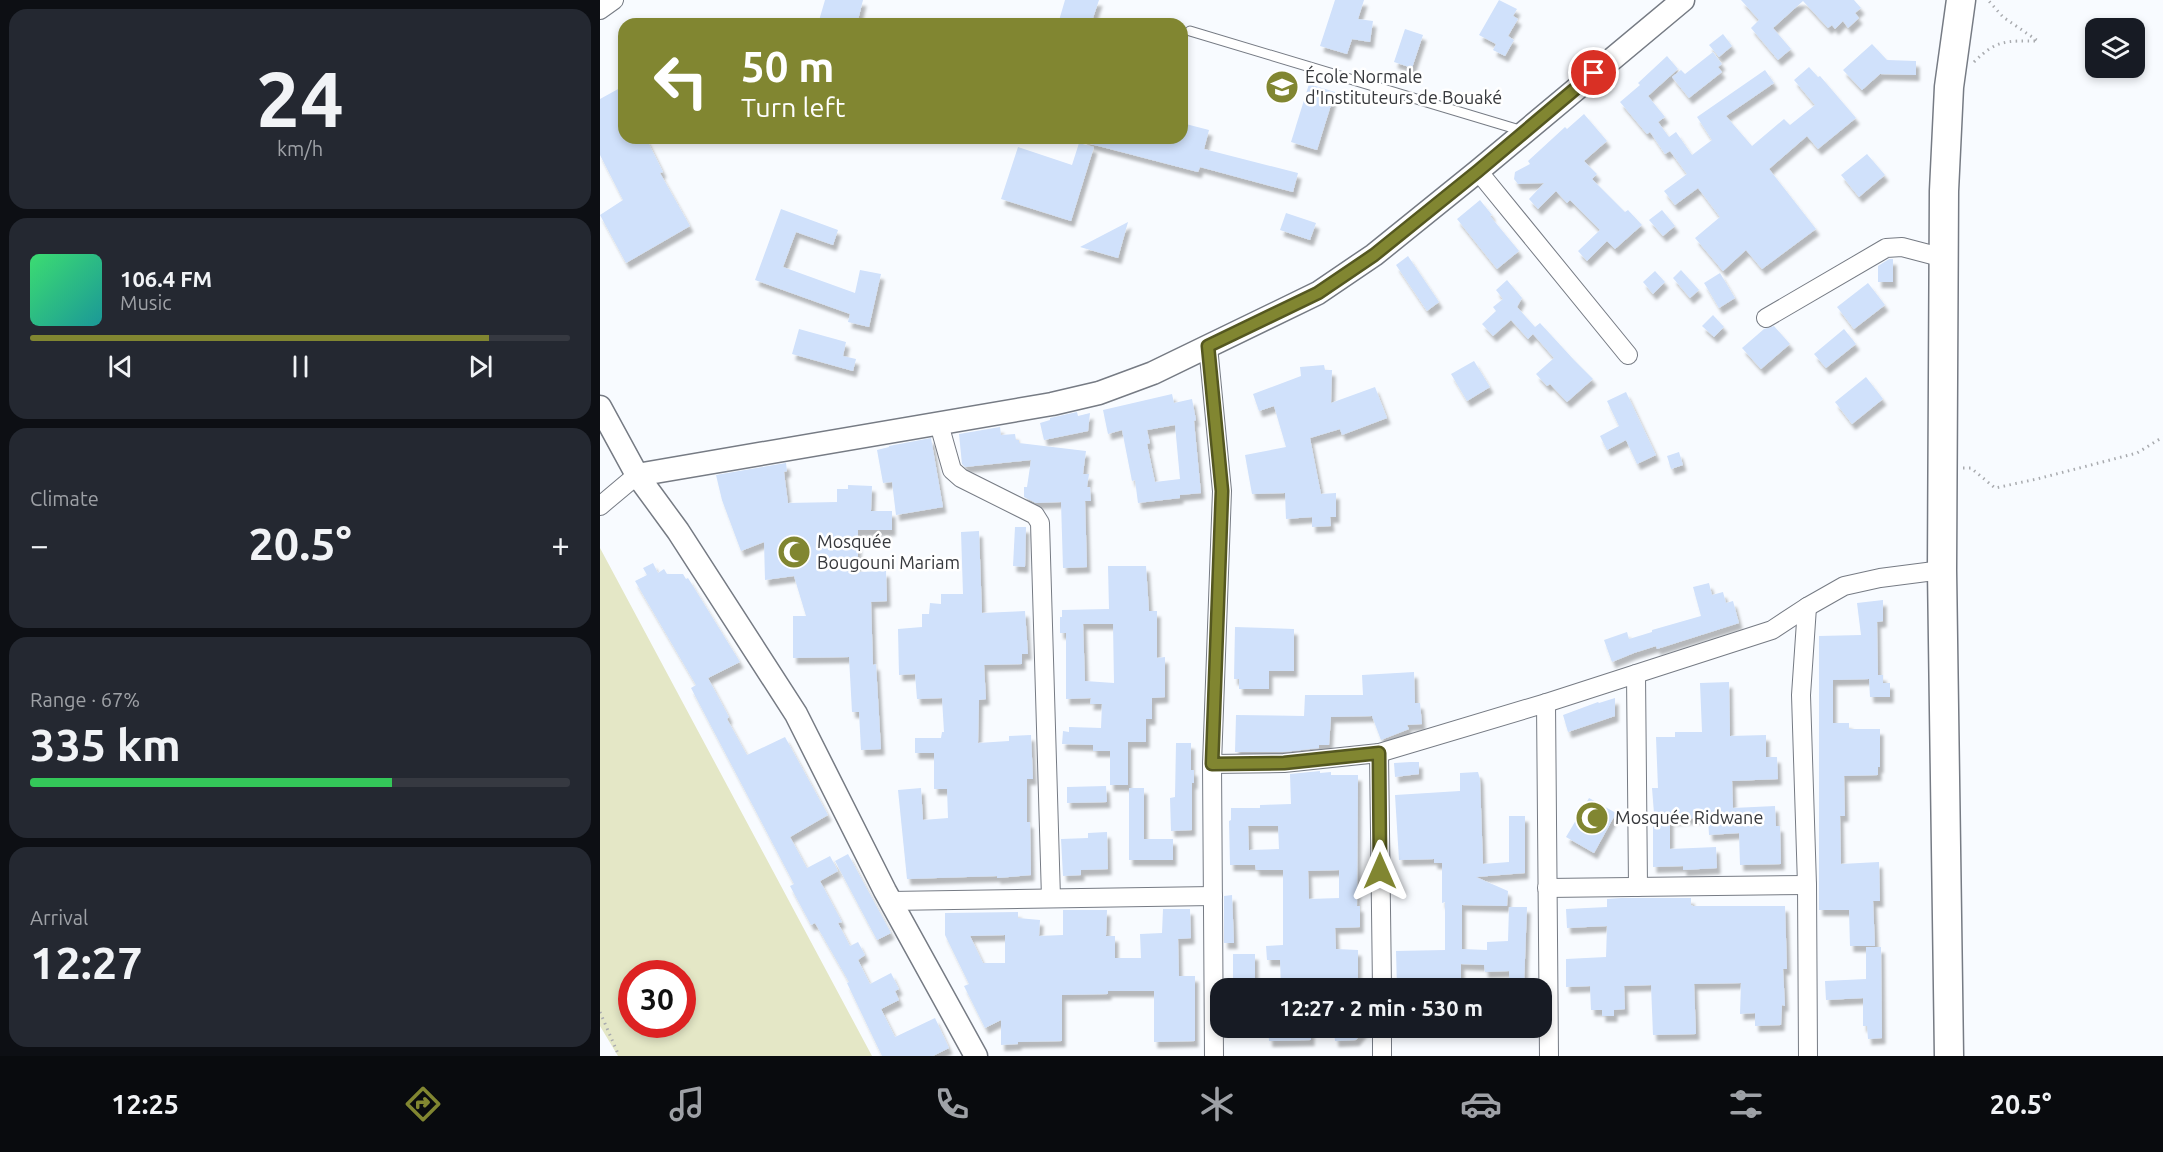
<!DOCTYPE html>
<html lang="en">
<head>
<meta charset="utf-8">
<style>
	:root { --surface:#171b24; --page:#242831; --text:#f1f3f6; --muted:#9ea1a6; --line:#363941; --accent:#818631 }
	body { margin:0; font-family:Ubuntu,sans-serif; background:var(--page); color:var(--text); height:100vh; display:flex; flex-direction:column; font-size:22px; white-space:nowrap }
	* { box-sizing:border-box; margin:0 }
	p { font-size:20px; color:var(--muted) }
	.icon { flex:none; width:33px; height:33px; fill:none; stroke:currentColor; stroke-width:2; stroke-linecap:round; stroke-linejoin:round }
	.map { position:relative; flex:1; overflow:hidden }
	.panel { display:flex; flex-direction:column; gap:9px; padding:9px; background:#0d0f14; width:600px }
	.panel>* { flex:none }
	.top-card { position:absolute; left:18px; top:18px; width:570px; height:126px; border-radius:18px; box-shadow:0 3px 9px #0003; background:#818631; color:#fff; overflow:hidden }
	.buttons { position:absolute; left:1485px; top:18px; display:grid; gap:12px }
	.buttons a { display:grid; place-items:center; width:60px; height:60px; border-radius:12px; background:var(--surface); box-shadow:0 3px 9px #0003; font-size:30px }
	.speed { position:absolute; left:18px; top:960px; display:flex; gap:12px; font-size:30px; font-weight:700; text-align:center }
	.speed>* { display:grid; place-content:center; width:78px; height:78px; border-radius:50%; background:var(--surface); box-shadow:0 3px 9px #0003; line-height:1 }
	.speed .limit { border:9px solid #d22; background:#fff; color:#111 }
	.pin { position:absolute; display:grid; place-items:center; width:51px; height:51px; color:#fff; margin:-26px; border:3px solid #fff; border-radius:50%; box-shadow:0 2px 6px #0007 }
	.me { position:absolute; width:66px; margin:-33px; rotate:0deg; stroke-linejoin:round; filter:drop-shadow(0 0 4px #0008) }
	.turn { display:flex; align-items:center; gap:21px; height:126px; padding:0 24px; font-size:27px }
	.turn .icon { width:78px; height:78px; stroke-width:2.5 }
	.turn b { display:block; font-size:42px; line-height:51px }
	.big { font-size:45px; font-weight:700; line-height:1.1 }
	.panel .tile { flex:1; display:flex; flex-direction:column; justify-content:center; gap:9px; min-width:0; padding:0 21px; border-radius:18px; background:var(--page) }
	.panel .dial { align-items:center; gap:0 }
	.dial b { font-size:78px; line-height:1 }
	.song { display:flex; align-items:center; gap:18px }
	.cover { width:72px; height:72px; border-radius:9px; background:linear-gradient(135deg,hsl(140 70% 55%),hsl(180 70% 35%)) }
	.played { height:6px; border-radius:3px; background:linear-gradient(90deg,var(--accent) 85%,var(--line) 85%) }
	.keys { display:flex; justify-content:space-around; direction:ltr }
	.heat { display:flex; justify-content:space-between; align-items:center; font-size:33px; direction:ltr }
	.charge { height:9px; border-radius:4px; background:linear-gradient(90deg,#34c759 67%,var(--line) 0) }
	.trip { position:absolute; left:610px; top:978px; width:342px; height:60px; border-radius:18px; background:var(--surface); box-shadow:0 3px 9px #0003; font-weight:700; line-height:60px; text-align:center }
	.tab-bar { display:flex; height:96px; justify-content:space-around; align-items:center; background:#090b0e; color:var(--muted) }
	.tab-bar .icon { width:42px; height:42px }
	.tab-bar .on { color:var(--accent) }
	.tab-bar b { font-size:27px; color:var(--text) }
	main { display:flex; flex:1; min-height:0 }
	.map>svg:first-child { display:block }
</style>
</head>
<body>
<main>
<section class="panel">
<div class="tile dial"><b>24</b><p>km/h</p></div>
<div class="tile">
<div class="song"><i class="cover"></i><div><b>106.4 FM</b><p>Music</p></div></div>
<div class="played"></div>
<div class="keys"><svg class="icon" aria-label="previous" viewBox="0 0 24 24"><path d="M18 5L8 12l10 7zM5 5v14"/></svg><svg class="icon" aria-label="pause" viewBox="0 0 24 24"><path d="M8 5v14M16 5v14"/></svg><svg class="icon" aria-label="next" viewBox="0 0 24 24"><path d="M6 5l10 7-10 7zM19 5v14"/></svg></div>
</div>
<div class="tile"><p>Climate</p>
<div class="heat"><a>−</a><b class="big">20.5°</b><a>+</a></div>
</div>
<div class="tile"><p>Range · 67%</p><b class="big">335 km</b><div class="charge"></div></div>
<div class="tile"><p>Arrival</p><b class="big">12:27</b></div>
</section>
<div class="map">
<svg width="1563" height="1056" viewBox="0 0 1563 1056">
	<defs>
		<filter id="shadow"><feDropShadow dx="3.5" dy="6" stdDeviation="1.5" flood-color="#0004"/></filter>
	</defs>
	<rect width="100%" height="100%" fill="#f8fbff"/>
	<path fill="#e4e7c6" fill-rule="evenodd" d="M0,548L272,1056H18L0,1026ZM32,974H82V1024H32Z"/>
	<g fill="#d0e1fb" fill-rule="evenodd" filter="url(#shadow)">
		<polygon points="225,0 263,0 257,24 218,24"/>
		<polygon points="465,0 499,0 491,24 458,24"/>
		<polygon points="735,0 764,0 758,19 773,21 770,42 752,39 747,54 720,46"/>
		<polygon points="899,0 917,9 913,16 918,19 908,36 914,40 905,56 893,50 896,44 879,35"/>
		<polygon points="1141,0 1254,0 1261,8 1255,13 1259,18 1248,28 1243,21 1235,29 1232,25 1228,28 1203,1 1173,28 1191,49 1178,60 1151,28 1159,20"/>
		<polygon points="805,29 823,35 812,68 794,62"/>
		<polygon points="1123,34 1132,46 1119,57 1109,45"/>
		<polygon points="1272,44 1287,60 1316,61 1316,75 1280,74 1262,90 1243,70"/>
		<polygon points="1113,52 1122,64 1118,67 1122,72 1089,98 1072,77 1081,70 1085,74"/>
		<polygon points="1067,56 1078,69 1048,96 1065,117 1058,122 1069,137 1076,132 1092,155 1112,140 1097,117 1165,70 1174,83 1126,116 1152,146 1184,119 1190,125 1215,105 1194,80 1209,67 1218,77 1220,76 1256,118 1218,149 1207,136 1169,169 1216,229 1162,269 1146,250 1123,271 1095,238 1120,217 1098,188 1075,205 1064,191 1087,174 1070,151 1065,154 1050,132 1047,134 1020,102 1040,85 1038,83"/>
		<polygon points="709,84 735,92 717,150 691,142"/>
		<polygon points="20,88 24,96 24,138 46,138 63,172 60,173 90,226 26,263 0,215 23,200 0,155 0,99"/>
		<polygon points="984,114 1007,141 984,161 997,174 992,179 1025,212 1028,210 1042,225 1015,249 1007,241 987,261 978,251 1000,230 970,200 967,203 956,191 938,209 929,199 944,183 918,184 914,179 915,172 930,164 928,161 965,127 967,129"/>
		<polygon points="582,123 609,130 604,149 698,173 693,192 600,167 598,172 483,142 483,138 582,138"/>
		<polygon points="479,143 494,147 471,221 401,199 418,147 472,165"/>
		<polygon points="1267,154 1285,175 1259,197 1241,175"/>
		<polygon points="880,200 892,215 890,216 919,251 897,269 857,219"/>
		<polygon points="181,209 238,230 233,245 196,232 183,267 255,293 260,270 281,274 269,327 248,322 250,314 155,280"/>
		<polygon points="1062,210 1075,226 1063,236 1049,220"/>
		<polygon points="686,213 716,223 710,240 680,230"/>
		<polygon points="528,222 518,258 480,247"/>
		<polygon points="808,256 839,302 827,311 796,265"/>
		<polygon points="1289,259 1293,259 1293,282 1278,282 1278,266"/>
		<polygon points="1081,270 1099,290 1090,298 1073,278"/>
		<polygon points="1055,271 1065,282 1053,294 1043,282"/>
		<polygon points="1120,273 1135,298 1119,308 1104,283"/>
		<polygon points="907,280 922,298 917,307 935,327 940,323 974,360 993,379 967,402 950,384 947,386 936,374 954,358 933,334 928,339 911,320 893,336 882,324 896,311 893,307 903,299 896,290"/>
		<polygon points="1268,283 1285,305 1254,329 1237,307"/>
		<polygon points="1113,315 1124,327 1114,337 1102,326"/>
		<polygon points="1174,326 1190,344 1161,369 1142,348 1164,329"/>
		<polygon points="199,329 246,342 243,356 256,359 253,371 192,354"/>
		<polygon points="1244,329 1256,344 1226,368 1214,354"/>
		<polygon points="874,361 890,387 867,401 851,374"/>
		<polygon points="724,365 725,370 732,370 731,403 775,387 787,418 742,435 740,429 710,438 721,494 736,493 736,517 730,517 731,526 712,527 712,517 686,519 685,493 652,494 645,455 686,447 674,406 659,411 653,394 701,376 700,367"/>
		<polygon points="1266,377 1283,399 1252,424 1235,402"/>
		<polygon points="1026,392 1056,455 1037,464 1026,440 1007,450 1000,436 1019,426 1007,401"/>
		<path d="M572,394L574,403L592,399L596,420L594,421L601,493L580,495V498L538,503L535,480L532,481L522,430L508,434L503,410ZM575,425L580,479L555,482L547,444L550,443L547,430Z"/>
		<polygon points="477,412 478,416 490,413 488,431 444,440 440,423 450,420 450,418"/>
		<polygon points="400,427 401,435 415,434 416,440 419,440 419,443 486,451 483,474 489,474 487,487 490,487 491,501 485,501 487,567 463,568 461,502 436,503 424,497 424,487 427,487 431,460 365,467 362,464 359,434"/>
		<polygon points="331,438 343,507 296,515 292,482 283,483 277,450 289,447 289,446"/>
		<polygon points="1079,452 1083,465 1071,469 1067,456"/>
		<polygon points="186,463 187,471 184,472 188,503 237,502 237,489 248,489 248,485 272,486 271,511 292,511 292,530 258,530 258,572 286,571 287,601 271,602 273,665 276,664 281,749 261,750 259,712 252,712 249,657 193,658 193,616 206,616 194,576 165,580 164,542 141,551 122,500 116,475"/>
		<polygon points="415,527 426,527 425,567 413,566"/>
		<polygon points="379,531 382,613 425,611 428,654 422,654 422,664 384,665 386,699 379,700 378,743 409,741 409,736 431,735 433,779 427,779 427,822 430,822 431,875 397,878 397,876 307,879 298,790 321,788 323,820 348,818 347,789 334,789 334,753 315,753 315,738 341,738 342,732 344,732 342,698 317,699 315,674 299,675 298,629 322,627 322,614 329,614 330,603 341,604 341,594 363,594 361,532"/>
		<polygon points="53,563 58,573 64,569 67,574 83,574 86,579 88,578 140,662 108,678 129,717 127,719 147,755 185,737 228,815 190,837 207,868 230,856 238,871 220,881 242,922 238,923 250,946 258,942 265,955 258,960 270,984 291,973 299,989 295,991 299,1000 281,1009 295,1037 335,1018 349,1048 333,1056 282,1056 247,983 249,982 215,923 211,925 190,886 194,884 91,688 96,685 35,581 47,575 43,568"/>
		<path d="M508,566H546L549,611H557V658L565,657V697L552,698V719H546V742H528V785H510V751H493V745L462,744L463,731L469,732V727L501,728L502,704H490L491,698L466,699V633H460V617H462V610L509,609ZM483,624H513L514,683L485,681Z"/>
		<polygon points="1109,583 1112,595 1123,592 1126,603 1133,601 1139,623 1057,649 1056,646 1034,653 1012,662 1004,640 1027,632 1029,639 1052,632 1052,630 1101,616 1093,587"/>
		<polygon points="1283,600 1283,621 1277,622 1278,675 1283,675 1283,683 1290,683 1290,697 1270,697 1269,679 1233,680 1233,723 1249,723 1249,729 1280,729 1280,767 1278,767 1278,775 1244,776 1245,816 1240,816 1241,864 1279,862 1280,901 1273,901 1275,946 1250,946 1249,910 1219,910 1219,636 1261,635 1257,603"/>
		<polygon points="635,627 694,629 694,671 669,671 669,689 639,689 639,679 634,679"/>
		<polygon points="814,672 815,703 820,703 822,724 807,725 809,729 781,740 772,716 731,717 729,745 719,745 719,748 683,752 635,752 636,715 704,716 705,695 763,695 762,675"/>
		<polygon points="1129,682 1130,736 1166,735 1166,757 1177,757 1178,779 1132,781 1133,808 1175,806 1176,826 1180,826 1181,864 1140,865 1139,833 1109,835 1108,817 1070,820 1070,849 1116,847 1117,868 1083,870 1083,866 1053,867 1053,826 1055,826 1052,788 1058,788 1056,737 1075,737 1075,732 1102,732 1100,683"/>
		<polygon points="1015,698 1015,716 968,732 963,715 998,702 999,703"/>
		<polygon points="576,743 591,743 591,770 594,770 594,783 592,783 592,830 571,831 570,798 575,797"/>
		<polygon points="811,762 819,762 819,774 795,777 794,763"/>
		<path d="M720,771V773L731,772V775H758L757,906H760V927L735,928L736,949L758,950V988H681L680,960H667L666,946L683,945V870H656L655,865H630L629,821L631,820V808H660V805L691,804L690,774ZM648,826H678L679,849L649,850ZM739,870V898L709,899L708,871Z"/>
		<polygon points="878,772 880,779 883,864 909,862 909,816 925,816 925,873 876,877 908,891 907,906 862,905 862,949 887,950 887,942 908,941 909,907 927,907 924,986 909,986 909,971 885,972 884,965 861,964 861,988 797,988 796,951 845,950 845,902 842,903 842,863 834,863 834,859 799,860 795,795 860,791 860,773"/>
		<polygon points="506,786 507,802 467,803 467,787"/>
		<polygon points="529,788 544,788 544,839 573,839 573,860 529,860"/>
		<polygon points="989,798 1016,813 994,853 966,837"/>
		<polygon points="507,832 508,869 481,870 481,875 463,876 461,839 488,838 488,833"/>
		<polygon points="248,854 291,933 277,940 235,861"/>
		<polygon points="632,895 634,943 624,943 624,896"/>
		<polygon points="1021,898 1091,898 1091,905 1093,906 1185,906 1187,969 1183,969 1185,1006 1182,1005 1181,1025 1155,1026 1155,1013 1140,1014 1141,983 1094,984 1096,1034 1053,1035 1051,985 1024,986 1025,1009 1014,1010 1014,1016 1002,1016 1002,1010 991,1010 990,986 966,987 966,959 1006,957 1007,926 967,928 966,909 1007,907 1007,899"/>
		<path d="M563,909H590L591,938L578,939L579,976H595V1041L554,1042V991H508V994L462,995V1041L418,1042V1044L401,1045V1020L385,1028L364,986L369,984L345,935V913L418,912V918L440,920L439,936L463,935V910H507L506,936H515V958H541L540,934L562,933ZM405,935V963H383L370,936Z"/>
		<polygon points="1266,947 1281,947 1282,1038 1268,1039 1267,1026 1263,1026 1263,998 1226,1000 1225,981 1266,979"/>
		<rect x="633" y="954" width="22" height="34"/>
		<polygon points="668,1028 711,1028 711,1040 669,1041"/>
		<polygon points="743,1028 766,1028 756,1040 735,1041 734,1030 743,1029"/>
	</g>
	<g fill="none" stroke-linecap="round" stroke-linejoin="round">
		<g stroke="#767b84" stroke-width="11">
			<polyline id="service" points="590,31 923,131"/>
		</g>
		<g stroke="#767b84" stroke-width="20">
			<g id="minor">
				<polyline points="0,10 14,0"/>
				<polyline points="878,171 1028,355"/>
				<polyline points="1166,318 1286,248 1302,247 1344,258"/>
				<polyline points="608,346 622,491 612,764 614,1056"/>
				<polyline points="339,424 352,470 361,478 435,515 440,523 451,898"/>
				<polyline points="0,506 37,475"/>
				<polyline points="1207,607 1201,695 1207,885 1208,1056"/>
				<polyline points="1036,674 1038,887"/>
				<polyline points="946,703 949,1056"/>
				<polyline points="779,753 782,988"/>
				<polyline points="612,764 684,763 779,753 946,703 1172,630 1207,607 1244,586 1280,578 1342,570"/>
				<polyline points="947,888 1207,885"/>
				<polyline points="290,901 613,896"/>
				<polyline points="782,1028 782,1056"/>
			</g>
		</g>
		<g stroke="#767b84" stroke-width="25">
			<g id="tertiary">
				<polyline points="0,407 37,475 78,531 196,714 285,891 376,1056"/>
				<polyline points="37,475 452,404 499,393 553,373 718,293 774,255 878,171 1083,0"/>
			</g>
		</g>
		<g stroke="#767b84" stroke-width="31">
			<polyline id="primary" points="1349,1056 1342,570 1344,191 1349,87 1361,0"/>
		</g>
		<g stroke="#a9abaf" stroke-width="3" stroke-dasharray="1.5 4.5" stroke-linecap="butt">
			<path d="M1374,62C1397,39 1407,41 1438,41L1403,17L1388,0"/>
			<polyline points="1363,468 1371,468 1395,488 1437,479 1537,453 1563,437"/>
			<polyline points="0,1012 19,1056"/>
		</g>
		<use href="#service" stroke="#fff" stroke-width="9"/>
		<use href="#minor" stroke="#fff" stroke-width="18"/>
		<use href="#tertiary" stroke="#fff" stroke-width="22"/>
		<use href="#primary" stroke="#fff" stroke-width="28"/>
	</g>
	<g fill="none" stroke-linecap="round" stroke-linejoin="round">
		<g stroke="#545720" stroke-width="15">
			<polyline id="route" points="780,871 779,753 684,763 612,764 622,491 608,346 718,293 774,255 878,171 994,73"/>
		</g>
		<use href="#route" stroke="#818631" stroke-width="10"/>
	</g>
	<defs>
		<g id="university-disc" transform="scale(1.725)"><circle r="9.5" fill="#818631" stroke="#fff"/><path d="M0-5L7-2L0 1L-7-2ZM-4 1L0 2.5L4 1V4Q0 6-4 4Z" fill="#fff"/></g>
		<g id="mosque-disc" transform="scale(1.725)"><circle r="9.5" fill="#818631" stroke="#fff"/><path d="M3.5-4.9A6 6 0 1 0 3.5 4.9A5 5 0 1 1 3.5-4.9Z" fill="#fff"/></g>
	</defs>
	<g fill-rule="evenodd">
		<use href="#university-disc" x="682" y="87"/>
		<use href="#mosque-disc" x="194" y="552"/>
		<use href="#mosque-disc" x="992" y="818"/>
	</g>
	<g text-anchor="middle" stroke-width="5" stroke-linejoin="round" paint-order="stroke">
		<g font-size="18" fill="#37393d" stroke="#fff" text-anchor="start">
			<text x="705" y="83">École Normale<tspan x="705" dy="21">d'Instituteurs de Bouaké</tspan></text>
			<text x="217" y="548">Mosquée<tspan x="217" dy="21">Bougouni Mariam</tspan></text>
			<text x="1015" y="824">Mosquée Ridwane</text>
		</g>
	</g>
</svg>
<div class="buttons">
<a><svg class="icon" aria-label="layers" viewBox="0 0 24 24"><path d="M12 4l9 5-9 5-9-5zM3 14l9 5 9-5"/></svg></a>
</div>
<div class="speed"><div class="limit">30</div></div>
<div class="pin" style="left:994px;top:73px;background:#d93025"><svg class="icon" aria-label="arrive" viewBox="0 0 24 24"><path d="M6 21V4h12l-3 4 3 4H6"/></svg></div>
<svg class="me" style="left:780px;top:871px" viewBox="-20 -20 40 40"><path d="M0-17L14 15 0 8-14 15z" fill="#818631" stroke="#fff" stroke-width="4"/></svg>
<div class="trip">12:27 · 2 min · 530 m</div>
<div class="top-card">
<div class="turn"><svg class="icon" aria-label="left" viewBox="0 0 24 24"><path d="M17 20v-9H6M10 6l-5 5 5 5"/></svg><div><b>50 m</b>Turn left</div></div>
</div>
</div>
</main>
<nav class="tab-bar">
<b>12:25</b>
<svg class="icon on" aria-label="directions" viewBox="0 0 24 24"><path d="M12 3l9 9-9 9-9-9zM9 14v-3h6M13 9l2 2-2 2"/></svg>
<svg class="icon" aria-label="music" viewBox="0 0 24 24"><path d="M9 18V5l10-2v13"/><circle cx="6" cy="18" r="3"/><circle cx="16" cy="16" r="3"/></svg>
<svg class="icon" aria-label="phone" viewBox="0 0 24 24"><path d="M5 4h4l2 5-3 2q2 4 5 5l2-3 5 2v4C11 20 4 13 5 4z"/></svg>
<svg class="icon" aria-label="climate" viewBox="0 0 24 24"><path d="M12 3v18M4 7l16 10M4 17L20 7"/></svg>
<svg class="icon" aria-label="car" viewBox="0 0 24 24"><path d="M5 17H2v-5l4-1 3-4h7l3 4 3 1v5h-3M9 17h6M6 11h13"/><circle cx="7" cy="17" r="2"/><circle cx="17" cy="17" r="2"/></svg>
<svg class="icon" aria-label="filters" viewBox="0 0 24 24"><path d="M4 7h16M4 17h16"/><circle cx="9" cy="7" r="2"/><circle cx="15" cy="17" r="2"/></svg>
<b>20.5°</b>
</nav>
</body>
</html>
